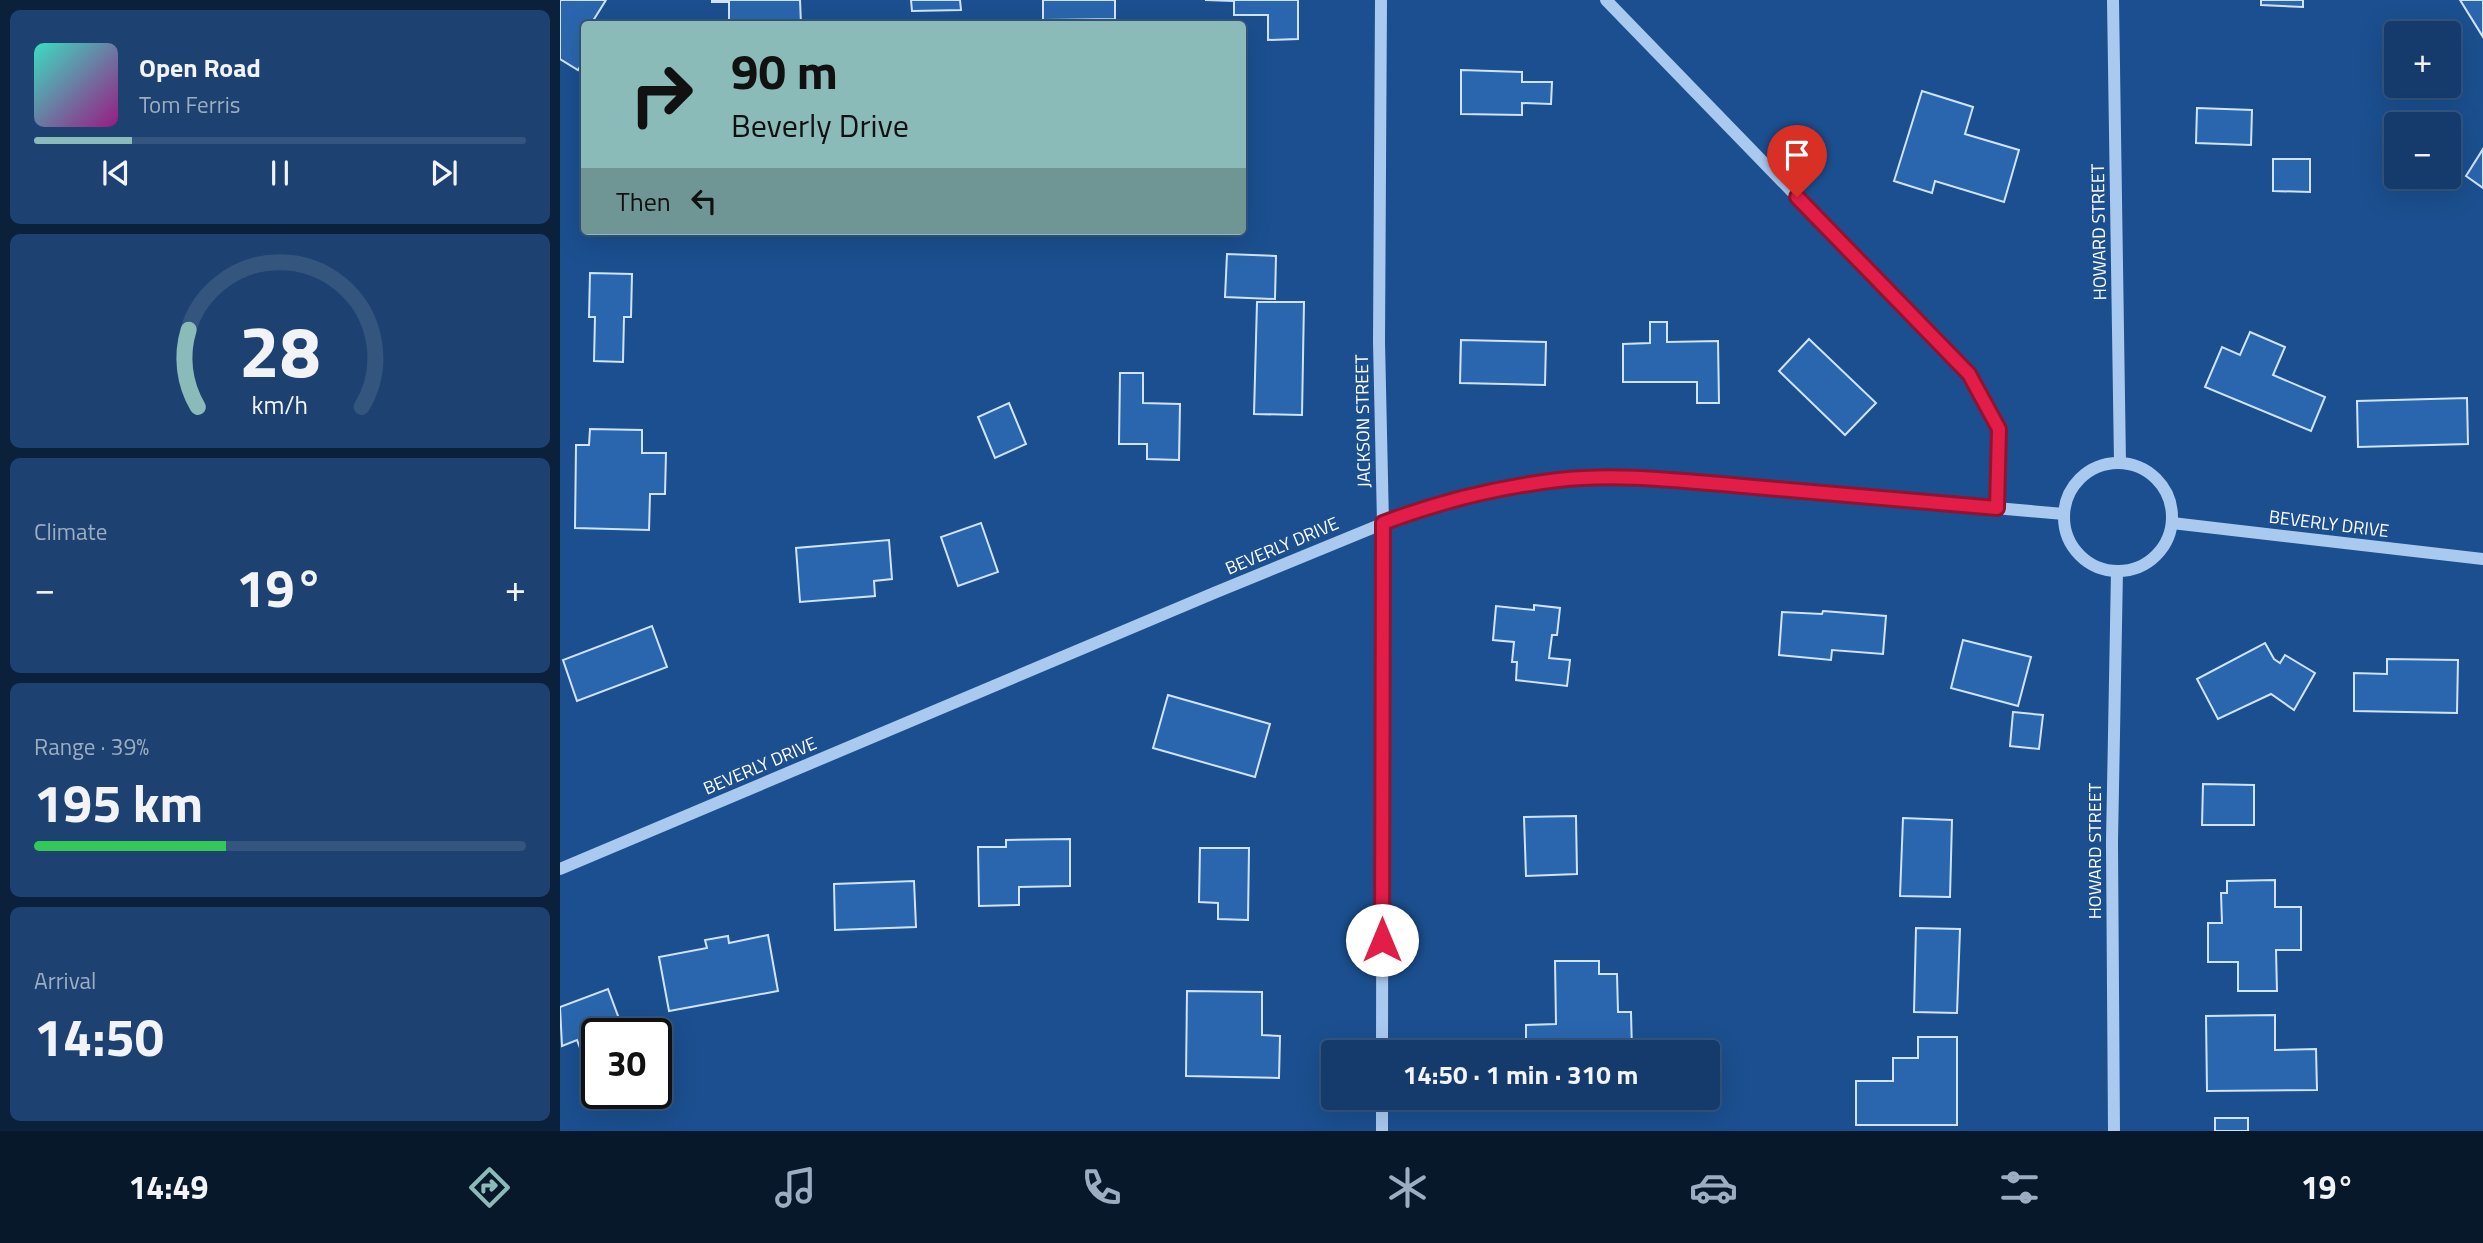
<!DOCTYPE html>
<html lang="en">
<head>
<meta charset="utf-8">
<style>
	:root { --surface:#143b6b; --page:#1d4271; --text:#f1f3f6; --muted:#9dadc1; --line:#33557e; --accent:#8bbbb9 }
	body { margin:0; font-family:"Titillium Web",sans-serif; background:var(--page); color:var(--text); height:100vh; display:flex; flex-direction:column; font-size:26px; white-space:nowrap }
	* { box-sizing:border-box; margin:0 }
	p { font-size:23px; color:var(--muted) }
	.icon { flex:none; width:38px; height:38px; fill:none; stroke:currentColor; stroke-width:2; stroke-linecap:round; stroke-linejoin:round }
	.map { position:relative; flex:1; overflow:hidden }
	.side { display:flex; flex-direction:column; gap:10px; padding:10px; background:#0b203b; width:560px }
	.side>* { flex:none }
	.banner { position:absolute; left:21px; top:21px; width:665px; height:214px; border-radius:7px; box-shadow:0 7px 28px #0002,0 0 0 2px var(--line); background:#8bbbb9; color:#111; overflow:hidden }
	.tools { position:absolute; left:1824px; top:21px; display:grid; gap:14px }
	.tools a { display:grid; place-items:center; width:77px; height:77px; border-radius:7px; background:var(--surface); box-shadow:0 7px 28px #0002,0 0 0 2px var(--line); font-size:35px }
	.speed { position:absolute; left:21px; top:1018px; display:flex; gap:14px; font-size:35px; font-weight:700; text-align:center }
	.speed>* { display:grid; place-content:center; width:91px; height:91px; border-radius:50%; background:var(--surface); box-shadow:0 7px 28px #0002,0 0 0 2px var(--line); line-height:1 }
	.speed .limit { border:4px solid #111; border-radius:10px; background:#fff; color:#111 }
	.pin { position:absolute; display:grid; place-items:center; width:60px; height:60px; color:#fff; margin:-72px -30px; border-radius:50% 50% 50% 0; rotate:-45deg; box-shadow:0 0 7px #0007 }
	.pin .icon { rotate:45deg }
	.me { position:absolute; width:77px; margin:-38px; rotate:0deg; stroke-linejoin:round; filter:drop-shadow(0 0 5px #0008) }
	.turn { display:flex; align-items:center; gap:24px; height:147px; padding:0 35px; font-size:32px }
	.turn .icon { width:91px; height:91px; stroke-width:2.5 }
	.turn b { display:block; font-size:49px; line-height:60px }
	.then { display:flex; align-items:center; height:66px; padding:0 35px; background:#0003; gap:14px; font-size:26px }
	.big { font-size:52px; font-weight:700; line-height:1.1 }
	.side .widget { flex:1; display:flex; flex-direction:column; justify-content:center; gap:10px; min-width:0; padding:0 24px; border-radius:10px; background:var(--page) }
	.side .dial { align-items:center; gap:0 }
	.dial svg { height:182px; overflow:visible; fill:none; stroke:var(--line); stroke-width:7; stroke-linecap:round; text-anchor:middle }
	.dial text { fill:var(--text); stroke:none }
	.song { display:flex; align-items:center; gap:21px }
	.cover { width:84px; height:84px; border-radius:10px; background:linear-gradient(135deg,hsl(170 70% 55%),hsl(310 70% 35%)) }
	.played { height:7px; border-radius:4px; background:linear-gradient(90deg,var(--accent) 20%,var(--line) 20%) }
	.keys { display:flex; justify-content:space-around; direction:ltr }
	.heat { display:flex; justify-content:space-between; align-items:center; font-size:38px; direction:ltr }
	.charge { height:10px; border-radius:5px; background:linear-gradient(90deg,#34c759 39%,var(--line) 0) }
	.trip { position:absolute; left:761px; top:1040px; width:399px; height:70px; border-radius:7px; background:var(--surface); box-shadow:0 7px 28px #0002,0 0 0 2px var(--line); font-weight:700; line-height:70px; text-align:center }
	.dock { display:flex; height:112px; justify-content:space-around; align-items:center; background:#08182b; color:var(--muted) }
	.dock .icon { width:49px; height:49px }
	.dock .active { color:var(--accent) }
	.dock b { font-size:32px; color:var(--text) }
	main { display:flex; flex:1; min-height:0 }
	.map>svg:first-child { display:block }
</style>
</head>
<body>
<main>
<section class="side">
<div class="widget">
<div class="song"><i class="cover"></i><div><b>Open Road</b><p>Tom Ferris</p></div></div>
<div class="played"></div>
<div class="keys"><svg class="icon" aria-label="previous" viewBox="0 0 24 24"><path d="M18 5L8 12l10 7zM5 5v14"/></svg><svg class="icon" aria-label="pause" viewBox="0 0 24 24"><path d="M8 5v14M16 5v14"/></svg><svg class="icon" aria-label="next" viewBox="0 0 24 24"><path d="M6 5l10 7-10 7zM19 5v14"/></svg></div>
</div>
<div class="widget dial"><svg viewBox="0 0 100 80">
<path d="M14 69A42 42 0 1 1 86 69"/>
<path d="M14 69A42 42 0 0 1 10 35" stroke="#8bbbb9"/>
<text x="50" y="56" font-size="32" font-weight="700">28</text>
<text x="50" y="72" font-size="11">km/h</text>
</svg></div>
<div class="widget"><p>Climate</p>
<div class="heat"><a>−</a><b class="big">19°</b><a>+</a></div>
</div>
<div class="widget"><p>Range · 39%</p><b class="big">195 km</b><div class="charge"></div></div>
<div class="widget"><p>Arrival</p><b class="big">14:50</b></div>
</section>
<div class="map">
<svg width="1923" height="1131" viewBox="0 0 1923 1131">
	<rect width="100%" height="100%" fill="#1b4f8f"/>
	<g fill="#2a66ad" stroke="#cfe3fa" stroke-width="2">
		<polygon points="0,0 46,0 31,24 24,24 24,60 18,70 0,59"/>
		<polygon points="152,0 240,0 241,24 169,24 169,2 152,2"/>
		<polygon points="351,0 400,0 401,10 352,11"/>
		<polygon points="483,0 555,0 555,19 483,20"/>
		<polygon points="645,0 738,0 738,39 708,40 708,15 674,15 674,1"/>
		<polygon points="1701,0 1743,0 1743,7 1701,5"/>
		<polygon points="1900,0 1923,0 1923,37"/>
		<polygon points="901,70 962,72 962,82 992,82 991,104 962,103 962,115 901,114"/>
		<polygon points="1362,91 1413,107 1405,134 1459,150 1444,202 1375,181 1372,193 1334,181"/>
		<polygon points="1637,108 1692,110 1691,145 1636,143"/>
		<polygon points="1923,149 1923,188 1906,176"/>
		<polygon points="1713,159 1750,159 1750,192 1713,191"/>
		<polygon points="667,254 716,256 715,299 665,297"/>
		<polygon points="30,273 72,274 71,317 64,317 63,362 34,361 35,317 29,317"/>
		<polygon points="697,302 744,302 742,415 694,414"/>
		<polygon points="1090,322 1107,322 1107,342 1158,341 1159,403 1137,403 1137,382 1063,382 1063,344 1090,343"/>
		<polygon points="1690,332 1725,347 1713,375 1765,397 1751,431 1645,387 1662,347 1680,355"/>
		<polygon points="1249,339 1316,403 1285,435 1219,371"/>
		<polygon points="901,340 986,342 985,385 900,383"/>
		<polygon points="560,373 583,373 583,403 620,404 619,460 587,459 587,444 559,444"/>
		<polygon points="1907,398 1908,444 1798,447 1797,401"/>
		<polygon points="449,403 466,444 435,458 418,417"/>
		<polygon points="30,429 82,430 82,453 106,453 105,494 90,494 89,530 15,528 16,445 29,445"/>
		<polygon points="421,523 438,572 398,586 381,537"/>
		<polygon points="329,540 332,579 314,581 315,596 240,602 236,548"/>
		<polygon points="974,605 1000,608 997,635 992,635 989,658 1010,660 1007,686 956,680 957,662 952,662 954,642 933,640 936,606 974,610"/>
		<polygon points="1263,611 1326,616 1323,654 1272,650 1271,660 1219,655 1222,612 1262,614"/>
		<polygon points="92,626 107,667 17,701 3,660"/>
		<polygon points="1403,640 1471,657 1458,706 1391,688"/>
		<polygon points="1705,643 1714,659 1720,663 1725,655 1755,673 1734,710 1711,694 1658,719 1637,679"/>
		<polygon points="1827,659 1898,660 1897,713 1794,711 1794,673 1827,674"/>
		<polygon points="608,695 710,724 695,777 593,748"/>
		<polygon points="1453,712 1483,715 1479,749 1450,746"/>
		<polygon points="1643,784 1694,785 1694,825 1642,825"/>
		<polygon points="1016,816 1017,874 966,876 964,817"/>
		<polygon points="1343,818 1392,820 1390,897 1340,896"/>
		<polygon points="510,839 510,886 459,887 459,905 419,906 418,847 446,847 446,840"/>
		<polygon points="640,848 689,848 688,920 658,919 658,903 639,902"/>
		<polygon points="1715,880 1715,907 1741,907 1741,950 1716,950 1717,991 1678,991 1678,962 1648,962 1648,923 1662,923 1661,893 1667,893 1667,881"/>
		<polygon points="354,881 356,927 275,930 274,884"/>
		<polygon points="1356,928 1400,929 1397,1013 1354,1012"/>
		<polygon points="208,935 218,991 109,1011 99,957 147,948 145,940 168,936 169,943"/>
		<polygon points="995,961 1039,961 1039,974 1057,974 1058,1012 1071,1012 1072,1052 930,1052 930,1047 966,1047 966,1025 996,1024"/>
		<polygon points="48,989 64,1032 58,1034 37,1034 37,1042 20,1048 17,1040 2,1046 0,1007"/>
		<polygon points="627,991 702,992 702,1035 720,1036 719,1078 626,1076"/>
		<polygon points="1715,1015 1715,1050 1756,1049 1757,1090 1647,1091 1646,1016"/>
		<polygon points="1358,1037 1397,1037 1397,1125 1296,1125 1296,1081 1333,1081 1333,1058 1358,1058"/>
		<rect x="1655" y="1118" width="33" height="13"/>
	</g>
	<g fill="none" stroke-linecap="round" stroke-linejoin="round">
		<g stroke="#a9c9ee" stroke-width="12">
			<polyline points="821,0 819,342 823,523 822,1052"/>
			<polyline points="1046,0 1409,374 1439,429 1437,508"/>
			<polyline points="1553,0 1560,463"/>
			<circle cx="1558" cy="517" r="54"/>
			<polyline points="1612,523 1923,559"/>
			<polyline points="0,869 654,593 861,508 954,487 997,480 1044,477 1102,479 1504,514"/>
			<polyline points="822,1131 822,1097"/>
			<polyline points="1554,1131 1552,842 1557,571"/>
		</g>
	</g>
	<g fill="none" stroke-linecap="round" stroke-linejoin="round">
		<g stroke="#92132f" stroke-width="18">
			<path id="route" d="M822,940L823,523C878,502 939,487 998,480C1059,473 1121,481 1183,486C1268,493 1352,501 1437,508L1439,429L1409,374L1237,197"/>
		</g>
		<use href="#route" stroke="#e11d48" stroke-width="12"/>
	</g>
	<g text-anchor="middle" stroke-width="7" stroke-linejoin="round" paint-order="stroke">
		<g font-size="18" fill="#fff" stroke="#1b4f8f">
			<text transform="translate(1539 232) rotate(-91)" y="6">HOWARD STREET</text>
			<text transform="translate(803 421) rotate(-91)" y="6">JACKSON STREET</text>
			<text transform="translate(1769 524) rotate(7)" y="6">BEVERLY DRIVE</text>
			<text transform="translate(722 546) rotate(-23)" y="6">BEVERLY DRIVE</text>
			<text transform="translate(200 766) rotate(-23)" y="6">BEVERLY DRIVE</text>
			<text transform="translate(1535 851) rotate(-90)" y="6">HOWARD STREET</text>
		</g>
	</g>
</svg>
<div class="tools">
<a>+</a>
<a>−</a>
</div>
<div class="speed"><div class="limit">30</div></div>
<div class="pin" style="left:1237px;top:197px;background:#d93025"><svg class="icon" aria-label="arrive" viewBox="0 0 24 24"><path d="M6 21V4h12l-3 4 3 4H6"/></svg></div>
<svg class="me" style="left:822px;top:940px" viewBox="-20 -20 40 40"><circle r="19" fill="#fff"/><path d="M0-13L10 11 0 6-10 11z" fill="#e11d48"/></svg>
<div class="trip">14:50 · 1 min · 310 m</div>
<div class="banner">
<div class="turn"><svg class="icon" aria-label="right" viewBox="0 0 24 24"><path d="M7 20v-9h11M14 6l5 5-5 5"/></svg><div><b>90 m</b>Beverly Drive</div></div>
<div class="then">Then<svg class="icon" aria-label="left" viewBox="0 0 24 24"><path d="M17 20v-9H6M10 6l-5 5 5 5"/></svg></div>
</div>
</div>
</main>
<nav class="dock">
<b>14:49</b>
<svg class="icon active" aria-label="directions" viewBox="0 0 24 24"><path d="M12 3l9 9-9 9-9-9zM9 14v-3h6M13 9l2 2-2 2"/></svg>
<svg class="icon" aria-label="music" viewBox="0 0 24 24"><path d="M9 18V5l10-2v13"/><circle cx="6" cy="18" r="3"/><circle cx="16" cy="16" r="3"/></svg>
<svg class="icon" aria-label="phone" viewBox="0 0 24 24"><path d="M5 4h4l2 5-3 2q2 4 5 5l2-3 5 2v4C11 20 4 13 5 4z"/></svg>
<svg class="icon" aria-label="climate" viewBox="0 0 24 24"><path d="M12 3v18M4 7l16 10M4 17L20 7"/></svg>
<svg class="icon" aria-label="car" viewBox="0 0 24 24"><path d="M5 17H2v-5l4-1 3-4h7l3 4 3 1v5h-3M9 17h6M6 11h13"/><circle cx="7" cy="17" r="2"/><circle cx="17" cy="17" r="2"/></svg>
<svg class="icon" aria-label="filters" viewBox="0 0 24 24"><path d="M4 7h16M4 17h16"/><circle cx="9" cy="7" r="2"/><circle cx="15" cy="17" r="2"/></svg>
<b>19°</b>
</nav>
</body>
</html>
